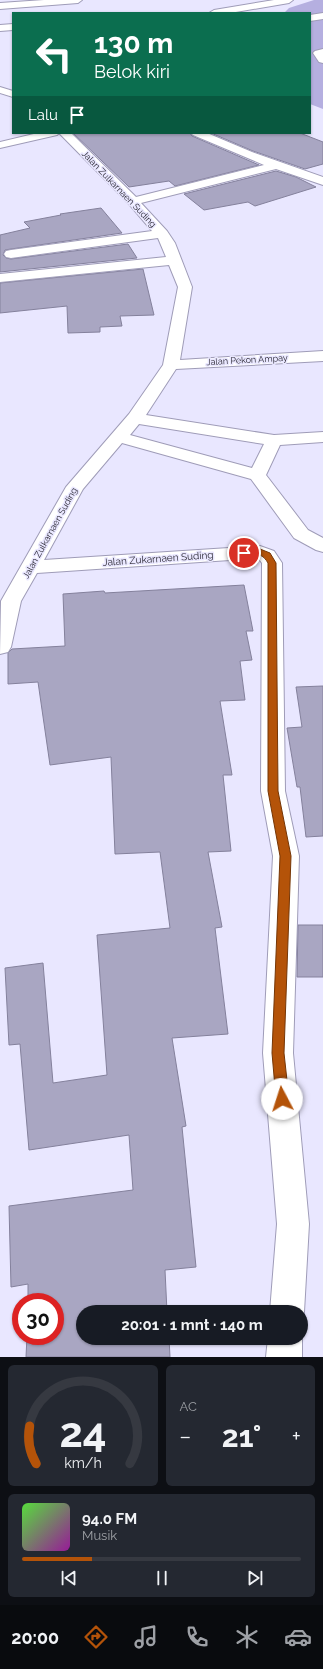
<!DOCTYPE html>
<html lang="id">
<head>
<meta charset="utf-8">
<style>
	:root { --surface:#171b24; --page:#242831; --text:#f1f3f6; --muted:#9ea1a6; --line:#363941; --accent:#b45309 }
	body { margin:0; font-family:Raleway,sans-serif; background:var(--page); color:var(--text); height:100vh; display:flex; flex-direction:column; font-size:15px; white-space:nowrap }
	* { box-sizing:border-box; margin:0 }
	p { font-size:13px; color:var(--muted) }
	.icon { flex:none; width:22px; height:22px; fill:none; stroke:currentColor; stroke-width:2; stroke-linecap:round; stroke-linejoin:round }
	.map { position:relative; height:1357px; overflow:hidden }
	.drawer { display:flex; flex-direction:column; gap:8px; padding:8px; background:#0d0f14; flex:1 }
	.drawer>* { flex:none }
	.hud { position:absolute; left:12px; top:12px; width:299px; height:122px; border-radius:0px; box-shadow:0 1px 3px #0004; background:#0b6e4f; color:#fff; overflow:hidden }
	.speed { position:absolute; left:12px; top:1293px; display:flex; gap:8px; font-size:20px; font-weight:700; text-align:center }
	.speed>* { display:grid; place-content:center; width:52px; height:52px; border-radius:50%; background:var(--surface); box-shadow:0 1px 3px #0004; line-height:1 }
	.speed .limit { border:6px solid #d22; background:#fff; color:#111 }
	.pin { position:absolute; display:grid; place-items:center; width:34px; height:34px; color:#fff; margin:-17px; border:2px solid #fff; border-radius:50%; box-shadow:0 1px 4px #0007 }
	.me { position:absolute; width:44px; margin:-22px; rotate:355deg; stroke-linejoin:round; filter:drop-shadow(0 0 3px #0008) }
	.turn { display:flex; align-items:center; gap:14px; height:84px; padding:0 16px; font-size:18px }
	.turn .icon { width:52px; height:52px; stroke-width:2.5 }
	.turn b { display:block; font-size:28px; line-height:34px }
	.then { display:flex; align-items:center; height:38px; padding:0 16px; background:#0003; gap:8px; font-size:15px }
	.big { font-size:30px; font-weight:700; line-height:1.1 }
	.drawer .widget { flex:1; display:flex; flex-direction:column; justify-content:center; gap:6px; min-width:0; padding:0 14px; border-radius:6px; background:var(--page) }
	.drawer .dial { align-items:center; gap:0 }
	.dial svg { height:104px; overflow:visible; fill:none; stroke:var(--line); stroke-width:7; stroke-linecap:round; text-anchor:middle }
	.dial text { fill:var(--text); stroke:none }
	.song { display:flex; align-items:center; gap:12px }
	.cover { width:48px; height:48px; border-radius:6px; background:linear-gradient(135deg,hsl(110 70% 55%),hsl(300 70% 35%)) }
	.played { height:4px; border-radius:2px; background:linear-gradient(90deg,var(--accent) 25%,var(--line) 25%) }
	.keys { display:flex; justify-content:space-around; direction:ltr }
	.heat { display:flex; justify-content:space-between; align-items:center; font-size:22px; direction:ltr }
	.drawer .tiles { flex:1; display:grid; gap:8px; grid-template-columns:1fr 1fr }
	.widget:last-child { grid-column:span 2 }
	.trip { position:absolute; left:76px; top:1305px; width:232px; height:40px; border-radius:20px; background:var(--surface); box-shadow:0 1px 3px #0004; font-weight:700; line-height:40px; text-align:center }
	.tabs { display:flex; height:64px; justify-content:space-around; align-items:center; background:#090b0e; color:var(--muted) }
	.tabs .icon { width:28px; height:28px }
	.tabs .on { color:var(--accent) }
	.tabs b { font-size:18px; color:var(--text) }
	.map>svg:first-child { display:block }
</style>
</head>
<body>
<div class="map">
<svg width="323" height="1357" viewBox="0 0 323 1357">
	<rect width="100%" height="100%" fill="#e9e7ff"/>
	<polygon fill="#b5afe0" points="314,0 323,0 323,109 310,104 310,13 284,13 289,8"/>
	<g fill="#a9a6c2" stroke="#84819c">
		<polygon points="73,133 190,133 192,136 259,165 175,186 169,181 129,187"/>
		<polygon points="211,133 300,133 323,142 323,164 305,169 253,151"/>
		<polygon points="276,171 296,177 316,187 255,206 248,202 204,210 184,194"/>
		<polygon points="101,208 122,233 11,249 5,250 3,255 6,258 11,259 128,244 137,258 0,272 0,235 30,228 24,222 61,215 60,214"/>
		<polygon points="143,269 154,315 120,316 122,326 100,327 100,332 68,333 67,306 0,313 0,283"/>
		<polygon points="244,585 253,631 246,631 252,660 240,661 245,700 220,701 232,775 223,775 231,851 208,852 222,927 215,928 228,1034 172,1038 186,1126 182,1127 196,1267 165,1270 167,1312 83,1312 83,1338 169,1338 170,1357 26,1357 27,1336 55,1336 55,1302 28,1302 28,1284 11,1287 9,1206 133,1190 129,1135 29,1150 20,1044 9,1045 5,968 43,963 53,1083 107,1075 97,935 170,928 160,852 115,854 111,757 50,765 38,682 8,684 8,653 12,649 65,646 63,594 104,591 105,593"/>
		<polygon points="323,686 323,836 306,837 300,787 297,787 287,728 302,727 296,687"/>
		<polygon points="298,925 323,925 323,977 297,977"/>
	</g>
	<g fill="none" stroke-linecap="round" stroke-linejoin="round">
		<g stroke="#9f9cb8" stroke-width="2">
			<g id="minor">
				<polygon points="44,0 82,0 78,3 0,9 0,3"/>
				<polygon points="274,0 293,0 289,3 230,13 209,13 214,10"/>
				<polygon points="323,13 323,19 310,21 310,15"/>
				<polygon points="13,24 13,30 0,31 0,25"/>
				<polygon points="323,49 323,63 319,62 313,53 315,51"/>
				<polygon points="0,87 13,91 13,97 0,93"/>
				<polygon points="38,133 59,133 57,135 0,148 0,142"/>
				<path d="M59,133H71L136,197L264,165L193,135L191,133H207L252,152L323,177V185L276,169L141,203L167,231L175,243L192,287L180,360L323,351V361L176,369L146,415L274,435L323,432V442L280,445L266,475L308,530L323,538V552L316,550L294,538L251,479L122,443L83,489L44,560L260,546L274,551L282,563L285,791L299,856L293,1053L309,1224L304,1312L301,1320V1312H270L277,1224L263,1053L273,856L261,791L262,563L258,558L37,573L21,601L11,647L8,652L0,654L1,601L66,487L129,414L163,365L178,287L169,265L0,282V274L166,257L158,238L11,258L6,257L4,254L6,251L11,250L152,231L129,204ZM139,424L264,444L252,468L130,435Z"/>
				<polygon points="301,1335 302,1338 302,1357 266,1357 268,1338 301,1338"/>
			</g>
		</g>
		<use href="#minor" fill="#fff" fill-rule="evenodd"/>
	</g>
	<path fill="#b45309" stroke="#753606" d="M260,549L270,553L276,563L278,791L291,856L284,1053L289,1099L287,1104L282,1105L278,1104L276,1099L272,1053L280,856L268,791V563C259,547 250,561 240,553L244,550Z"/>
	<g text-anchor="middle" stroke-width="3" stroke-linejoin="round" paint-order="stroke">
		<g font-size="9" fill="#2b2934" stroke="#e9e7ff">
			<text transform="translate(119 189) rotate(46)" y="3">Jalan Zulkarnaen Suding</text>
			<text transform="translate(247 360) rotate(-3)" y="3">Jalan Pekon Ampay</text>
			<text transform="translate(50 533) rotate(-61)" y="3">Jalan Zulkarnaen Suding</text>
		</g>
		<g font-size="10" fill="#2b2934" stroke="#e9e7ff">
			<text transform="translate(158 558) rotate(-4)" y="4">Jalan Zukarnaen Suding</text>
		</g>
	</g>
</svg>
<div class="speed"><div class="limit">30</div></div>
<div class="pin" style="left:244px;top:553px;background:#d93025"><svg class="icon" aria-label="arrive" viewBox="0 0 24 24"><path d="M6 21V4h12l-3 4 3 4H6"/></svg></div>
<svg class="me" style="left:282px;top:1099px" viewBox="-20 -20 40 40"><circle r="19" fill="#fff"/><path d="M0-13L10 11 0 6-10 11z" fill="#b45309"/></svg>
<div class="trip">20:01 · 1 mnt · 140 m</div>
<div class="hud">
<div class="turn"><svg class="icon" aria-label="left" viewBox="0 0 24 24"><path d="M17 20v-9H6M10 6l-5 5 5 5"/></svg><div><b>130 m</b>Belok kiri</div></div>
<div class="then">Lalu<svg class="icon" aria-label="arrive" viewBox="0 0 24 24"><path d="M6 21V4h12l-3 4 3 4H6"/></svg></div>
</div>
</div>
<section class="drawer">
<div class="tiles">
<div class="widget dial"><svg viewBox="0 0 100 80">
<path d="M14 69A42 42 0 1 1 86 69"/>
<path d="M14 69A42 42 0 0 1 9 40" stroke="#b45309"/>
<text x="50" y="56" font-size="32" font-weight="700">24</text>
<text x="50" y="72" font-size="11">km/h</text>
</svg></div>
<div class="widget"><p>AC</p>
<div class="heat"><a>−</a><b class="big">21°</b><a>+</a></div>
</div>
<div class="widget">
<div class="song"><i class="cover"></i><div><b>94.0 FM</b><p>Musik</p></div></div>
<div class="played"></div>
<div class="keys"><svg class="icon" aria-label="previous" viewBox="0 0 24 24"><path d="M18 5L8 12l10 7zM5 5v14"/></svg><svg class="icon" aria-label="pause" viewBox="0 0 24 24"><path d="M8 5v14M16 5v14"/></svg><svg class="icon" aria-label="next" viewBox="0 0 24 24"><path d="M6 5l10 7-10 7zM19 5v14"/></svg></div>
</div>
</div>
</section>
<nav class="tabs">
<b>20:00</b>
<svg class="icon on" aria-label="directions" viewBox="0 0 24 24"><path d="M12 3l9 9-9 9-9-9zM9 14v-3h6M13 9l2 2-2 2"/></svg>
<svg class="icon" aria-label="music" viewBox="0 0 24 24"><path d="M9 18V5l10-2v13"/><circle cx="6" cy="18" r="3"/><circle cx="16" cy="16" r="3"/></svg>
<svg class="icon" aria-label="phone" viewBox="0 0 24 24"><path d="M5 4h4l2 5-3 2q2 4 5 5l2-3 5 2v4C11 20 4 13 5 4z"/></svg>
<svg class="icon" aria-label="climate" viewBox="0 0 24 24"><path d="M12 3v18M4 7l16 10M4 17L20 7"/></svg>
<svg class="icon" aria-label="car" viewBox="0 0 24 24"><path d="M5 17H2v-5l4-1 3-4h7l3 4 3 1v5h-3M9 17h6M6 11h13"/><circle cx="7" cy="17" r="2"/><circle cx="17" cy="17" r="2"/></svg>
</nav>
</body>
</html>
